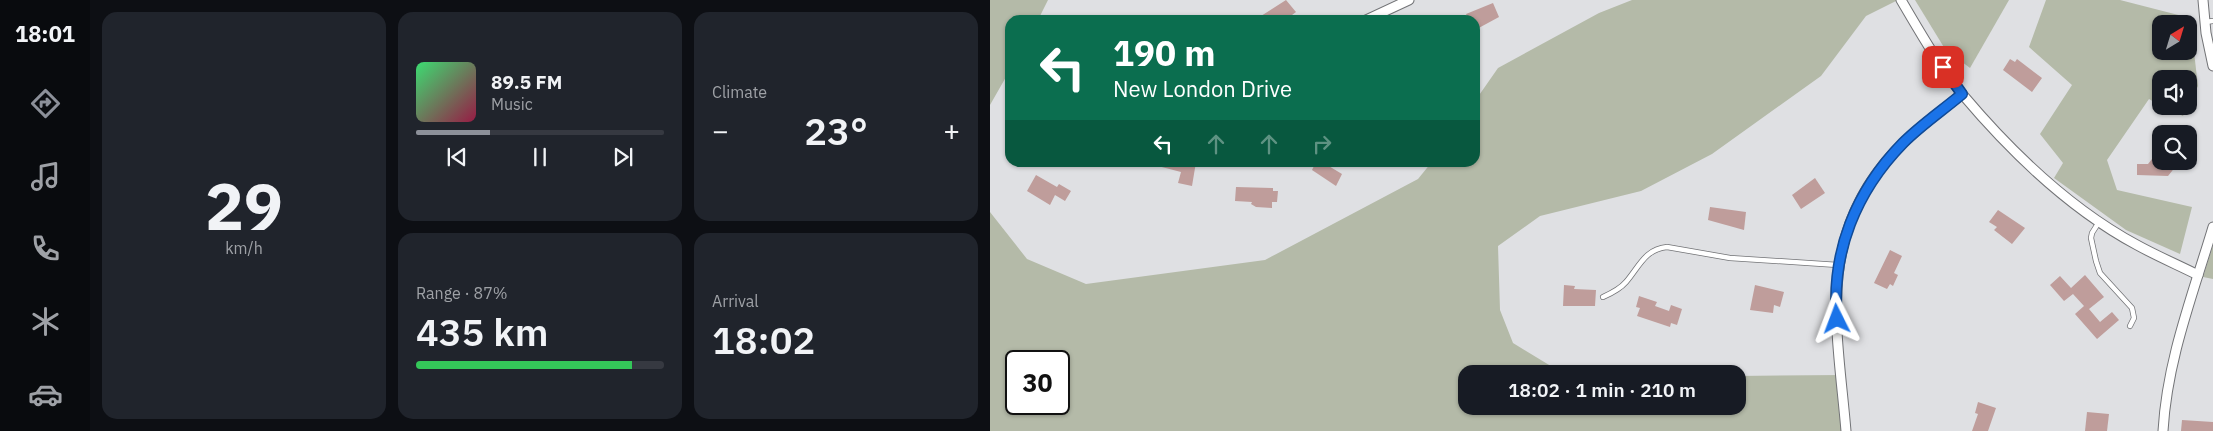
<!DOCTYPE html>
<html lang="en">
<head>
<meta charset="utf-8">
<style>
	:root { --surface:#171b24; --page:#20242c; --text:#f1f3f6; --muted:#9ea1a6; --line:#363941; --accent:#8c9099 }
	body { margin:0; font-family:"IBM Plex Sans",sans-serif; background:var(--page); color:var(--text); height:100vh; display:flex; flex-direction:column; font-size:19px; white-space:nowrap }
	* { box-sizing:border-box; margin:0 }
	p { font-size:16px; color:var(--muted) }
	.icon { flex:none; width:28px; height:28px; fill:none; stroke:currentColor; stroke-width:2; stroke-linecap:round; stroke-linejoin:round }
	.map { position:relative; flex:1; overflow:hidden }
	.drawer { display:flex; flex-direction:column; gap:12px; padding:12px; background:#0d0f14; width:900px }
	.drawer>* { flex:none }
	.top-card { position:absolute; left:15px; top:15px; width:475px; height:152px; border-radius:15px; box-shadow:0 1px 4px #0004; background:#0b6e4f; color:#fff; overflow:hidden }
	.needle { width:32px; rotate:38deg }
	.controls { position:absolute; left:1162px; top:15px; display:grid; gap:10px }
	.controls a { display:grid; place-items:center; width:45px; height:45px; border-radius:10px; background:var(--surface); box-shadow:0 1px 4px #0004; font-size:25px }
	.speed { position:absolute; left:15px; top:350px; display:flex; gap:10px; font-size:25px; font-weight:700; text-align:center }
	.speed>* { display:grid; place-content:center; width:65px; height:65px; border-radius:50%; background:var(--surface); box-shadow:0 1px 4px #0004; line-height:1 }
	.speed .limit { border:2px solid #111; border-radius:8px; background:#fff; color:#111 }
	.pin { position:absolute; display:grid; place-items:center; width:42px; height:42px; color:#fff; margin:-21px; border-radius:10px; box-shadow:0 2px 8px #0006 }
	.me { position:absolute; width:55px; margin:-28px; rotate:357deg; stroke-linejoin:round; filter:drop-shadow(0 0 4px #0008) }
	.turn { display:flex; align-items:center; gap:18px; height:105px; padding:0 25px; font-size:22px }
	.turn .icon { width:65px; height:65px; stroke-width:2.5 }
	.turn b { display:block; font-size:35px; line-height:42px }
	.lanes { display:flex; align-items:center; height:48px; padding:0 25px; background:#0003; justify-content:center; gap:25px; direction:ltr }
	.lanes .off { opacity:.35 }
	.big { font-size:38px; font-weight:600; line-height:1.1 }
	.drawer .widget { flex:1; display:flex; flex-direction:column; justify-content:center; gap:8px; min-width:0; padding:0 18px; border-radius:15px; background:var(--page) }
	.drawer .dial { align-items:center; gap:0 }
	.dial b { font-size:65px; line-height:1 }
	.song { display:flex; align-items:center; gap:15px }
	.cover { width:60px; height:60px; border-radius:8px; background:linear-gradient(135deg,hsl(140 70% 55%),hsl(340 70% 35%)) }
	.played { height:5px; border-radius:2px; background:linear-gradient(90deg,var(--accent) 30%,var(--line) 30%) }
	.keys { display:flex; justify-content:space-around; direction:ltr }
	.heat { display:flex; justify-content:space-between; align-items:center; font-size:28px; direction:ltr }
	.charge { height:8px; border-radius:4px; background:linear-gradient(90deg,#34c759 87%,var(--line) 0) }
	.drawer .tiles { flex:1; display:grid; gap:12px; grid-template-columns:repeat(3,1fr) }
	.widget:first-child { grid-row:span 2 }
	.trip { position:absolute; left:468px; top:365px; width:288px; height:50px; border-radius:15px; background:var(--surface); box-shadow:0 1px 4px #0004; font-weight:600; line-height:50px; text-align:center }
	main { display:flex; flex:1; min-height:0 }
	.dock { display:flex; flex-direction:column; width:90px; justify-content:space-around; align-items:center; background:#090b0e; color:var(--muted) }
	.dock .icon { width:35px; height:35px }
	.dock .current { color:var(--accent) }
	.dock b { font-size:22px; color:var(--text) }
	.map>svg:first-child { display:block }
</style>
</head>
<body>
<main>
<nav class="dock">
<b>18:01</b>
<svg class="icon current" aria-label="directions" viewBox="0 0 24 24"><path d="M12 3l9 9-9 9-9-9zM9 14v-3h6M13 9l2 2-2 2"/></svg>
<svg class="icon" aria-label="music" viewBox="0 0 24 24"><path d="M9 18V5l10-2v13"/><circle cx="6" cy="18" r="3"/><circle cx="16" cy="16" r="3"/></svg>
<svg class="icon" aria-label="phone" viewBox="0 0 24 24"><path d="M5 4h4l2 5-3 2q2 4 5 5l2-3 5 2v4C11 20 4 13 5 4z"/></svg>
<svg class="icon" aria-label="climate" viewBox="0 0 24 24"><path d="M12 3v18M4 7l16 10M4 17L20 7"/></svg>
<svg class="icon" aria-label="car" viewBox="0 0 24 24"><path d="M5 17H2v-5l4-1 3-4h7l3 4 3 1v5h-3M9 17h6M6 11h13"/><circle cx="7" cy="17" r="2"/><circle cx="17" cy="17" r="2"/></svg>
</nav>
<section class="drawer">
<div class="tiles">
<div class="widget dial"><b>29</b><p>km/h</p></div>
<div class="widget">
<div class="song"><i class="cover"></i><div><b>89.5 FM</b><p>Music</p></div></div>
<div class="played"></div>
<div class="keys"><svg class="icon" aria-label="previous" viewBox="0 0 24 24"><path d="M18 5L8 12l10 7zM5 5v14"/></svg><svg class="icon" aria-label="pause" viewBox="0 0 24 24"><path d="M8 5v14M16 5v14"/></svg><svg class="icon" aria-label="next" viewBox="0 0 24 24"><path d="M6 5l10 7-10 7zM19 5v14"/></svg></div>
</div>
<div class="widget"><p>Climate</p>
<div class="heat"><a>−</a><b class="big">23°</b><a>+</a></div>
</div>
<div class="widget"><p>Range · 87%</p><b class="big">435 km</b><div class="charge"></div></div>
<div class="widget"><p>Arrival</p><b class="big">18:02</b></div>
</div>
</section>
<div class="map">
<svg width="1223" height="431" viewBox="0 0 1223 431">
	<rect width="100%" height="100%" fill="#dfe0e3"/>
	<g fill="#b4baa8" fill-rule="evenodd">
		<polygon points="0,0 58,0 48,20 20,20 20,70 0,105"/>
		<path d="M642,0H908L876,16L831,76L722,154L651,191L550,216L508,246L510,310L523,343L574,374H476V406H746V376L852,375L856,431H0V212L37,259L96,284L275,260L428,179L441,163L485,162V101L508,68L609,13ZM26,361H69V404H26Z"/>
		<polygon points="925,0 1019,0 980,68 955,49"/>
		<path d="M1056,0H1130L1200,18L1208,86L1199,104V79H1171V106L1159,99L1117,160L1127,190L1202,207L1190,254L1136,230L1064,178L1073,163L1050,134L1082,85L1039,47ZM1171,24H1199V51H1171Z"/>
		<polygon points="1173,106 1198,106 1193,116"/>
		<polygon points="1223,245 1223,279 1213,277"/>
	</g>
	<g fill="#bf9d9b">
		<polygon points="296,0 306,12 298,18 297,17 293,20 275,20 271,16"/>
		<polygon points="503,3 509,17 485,30 485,20 479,20 476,14"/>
		<polygon points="1020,59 1025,62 1027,59 1052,78 1042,92 1013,70"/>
		<polygon points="1171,148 1171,161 1190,161 1178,176 1147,175 1147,164 1158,164"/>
		<polygon points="165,162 206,162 202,186 188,183 191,172 164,165"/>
		<polygon points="326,162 339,162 337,165 352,174 346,186 322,170"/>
		<polygon points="46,175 67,187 69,184 81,191 75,201 65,195 60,205 37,191"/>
		<polygon points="825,178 835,193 811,209 802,195"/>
		<polygon points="246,187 283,188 283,191 288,191 287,202 282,202 282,208 266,207 261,204 262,202 245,201"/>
		<polygon points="720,207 756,212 754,230 718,220"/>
		<polygon points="1008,210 1035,228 1022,244 1004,230 1007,227 999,222"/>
		<polygon points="900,250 912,256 904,273 908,275 903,286 900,284 897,289 884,283"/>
		<polygon points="1095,275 1114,297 1099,309 1110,322 1122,312 1129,320 1107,339 1085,314 1094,306 1083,294 1074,301 1060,285 1070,276 1081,288"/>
		<polygon points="574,285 585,286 584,289 606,290 605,306 573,306"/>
		<polygon points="765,285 794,292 790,307 784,305 783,313 760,310"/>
		<polygon points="649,296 667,302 665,306 679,311 681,305 692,309 687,325 681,323 680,327 647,316 650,308 646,307"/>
		<polygon points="988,402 1006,408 998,431 982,431 988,414 985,413"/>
		<polygon points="1097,412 1119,414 1117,431 1095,431"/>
		<polygon points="1192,420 1223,422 1223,431 1191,431"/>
	</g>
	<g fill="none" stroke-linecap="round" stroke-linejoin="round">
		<g stroke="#727376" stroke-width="6">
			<g id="lane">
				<polyline points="1215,22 1223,21"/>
				<polyline points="1109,222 1102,233 1101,238 1106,261 1110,273 1142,308 1144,318 1140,326"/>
				<path d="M613,297C622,293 630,289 636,282C649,267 655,249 677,247L740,258L848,265"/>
			</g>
		</g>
		<g stroke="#727376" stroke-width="11">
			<g id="street">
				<path d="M911,0C930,32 949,66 973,95C1022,153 1080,209 1147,245C1167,256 1188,265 1208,275"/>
				<polyline points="1213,0 1216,33 1223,66"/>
				<polyline points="376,20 419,0"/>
				<path d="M856,431C848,335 827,247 893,165C915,137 945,116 972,94"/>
				<path d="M1173,431C1177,360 1203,294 1223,227"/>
			</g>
		</g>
		<use href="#lane" stroke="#fff" stroke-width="4.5"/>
		<use href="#street" stroke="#fff" stroke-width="9"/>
	</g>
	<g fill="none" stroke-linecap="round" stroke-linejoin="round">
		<g stroke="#114b97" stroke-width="12">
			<path id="route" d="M847,319C841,252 866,191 913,143C931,125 953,110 972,94L953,67"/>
		</g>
		<use href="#route" stroke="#1a73e8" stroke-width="9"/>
	</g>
</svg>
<div class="controls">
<a><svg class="needle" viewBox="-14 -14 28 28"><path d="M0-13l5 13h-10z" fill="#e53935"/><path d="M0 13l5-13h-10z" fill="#9ea1a6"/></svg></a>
<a><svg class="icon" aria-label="sound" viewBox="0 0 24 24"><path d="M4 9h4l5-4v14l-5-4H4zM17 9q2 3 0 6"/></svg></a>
<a><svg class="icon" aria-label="search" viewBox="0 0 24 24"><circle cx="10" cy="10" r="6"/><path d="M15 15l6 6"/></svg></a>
</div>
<div class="speed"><div class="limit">30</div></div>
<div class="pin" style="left:953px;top:67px;background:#d93025"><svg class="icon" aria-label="arrive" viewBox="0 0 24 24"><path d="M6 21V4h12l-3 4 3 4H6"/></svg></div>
<svg class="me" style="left:847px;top:319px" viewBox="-20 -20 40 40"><path d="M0-17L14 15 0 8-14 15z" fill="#1a73e8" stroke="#fff" stroke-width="4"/></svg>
<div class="trip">18:02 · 1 min · 210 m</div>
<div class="top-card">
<div class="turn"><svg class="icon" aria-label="left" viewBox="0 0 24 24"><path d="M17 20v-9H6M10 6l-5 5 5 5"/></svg><div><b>190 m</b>New London Drive</div></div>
<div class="lanes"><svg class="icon" aria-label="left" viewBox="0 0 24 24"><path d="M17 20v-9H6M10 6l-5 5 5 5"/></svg><svg class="icon off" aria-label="ahead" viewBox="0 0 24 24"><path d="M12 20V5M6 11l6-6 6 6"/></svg><svg class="icon off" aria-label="ahead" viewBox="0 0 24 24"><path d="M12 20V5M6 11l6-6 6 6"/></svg><svg class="icon off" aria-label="right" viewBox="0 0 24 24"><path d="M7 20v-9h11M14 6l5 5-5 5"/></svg></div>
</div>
</div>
</main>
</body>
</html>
